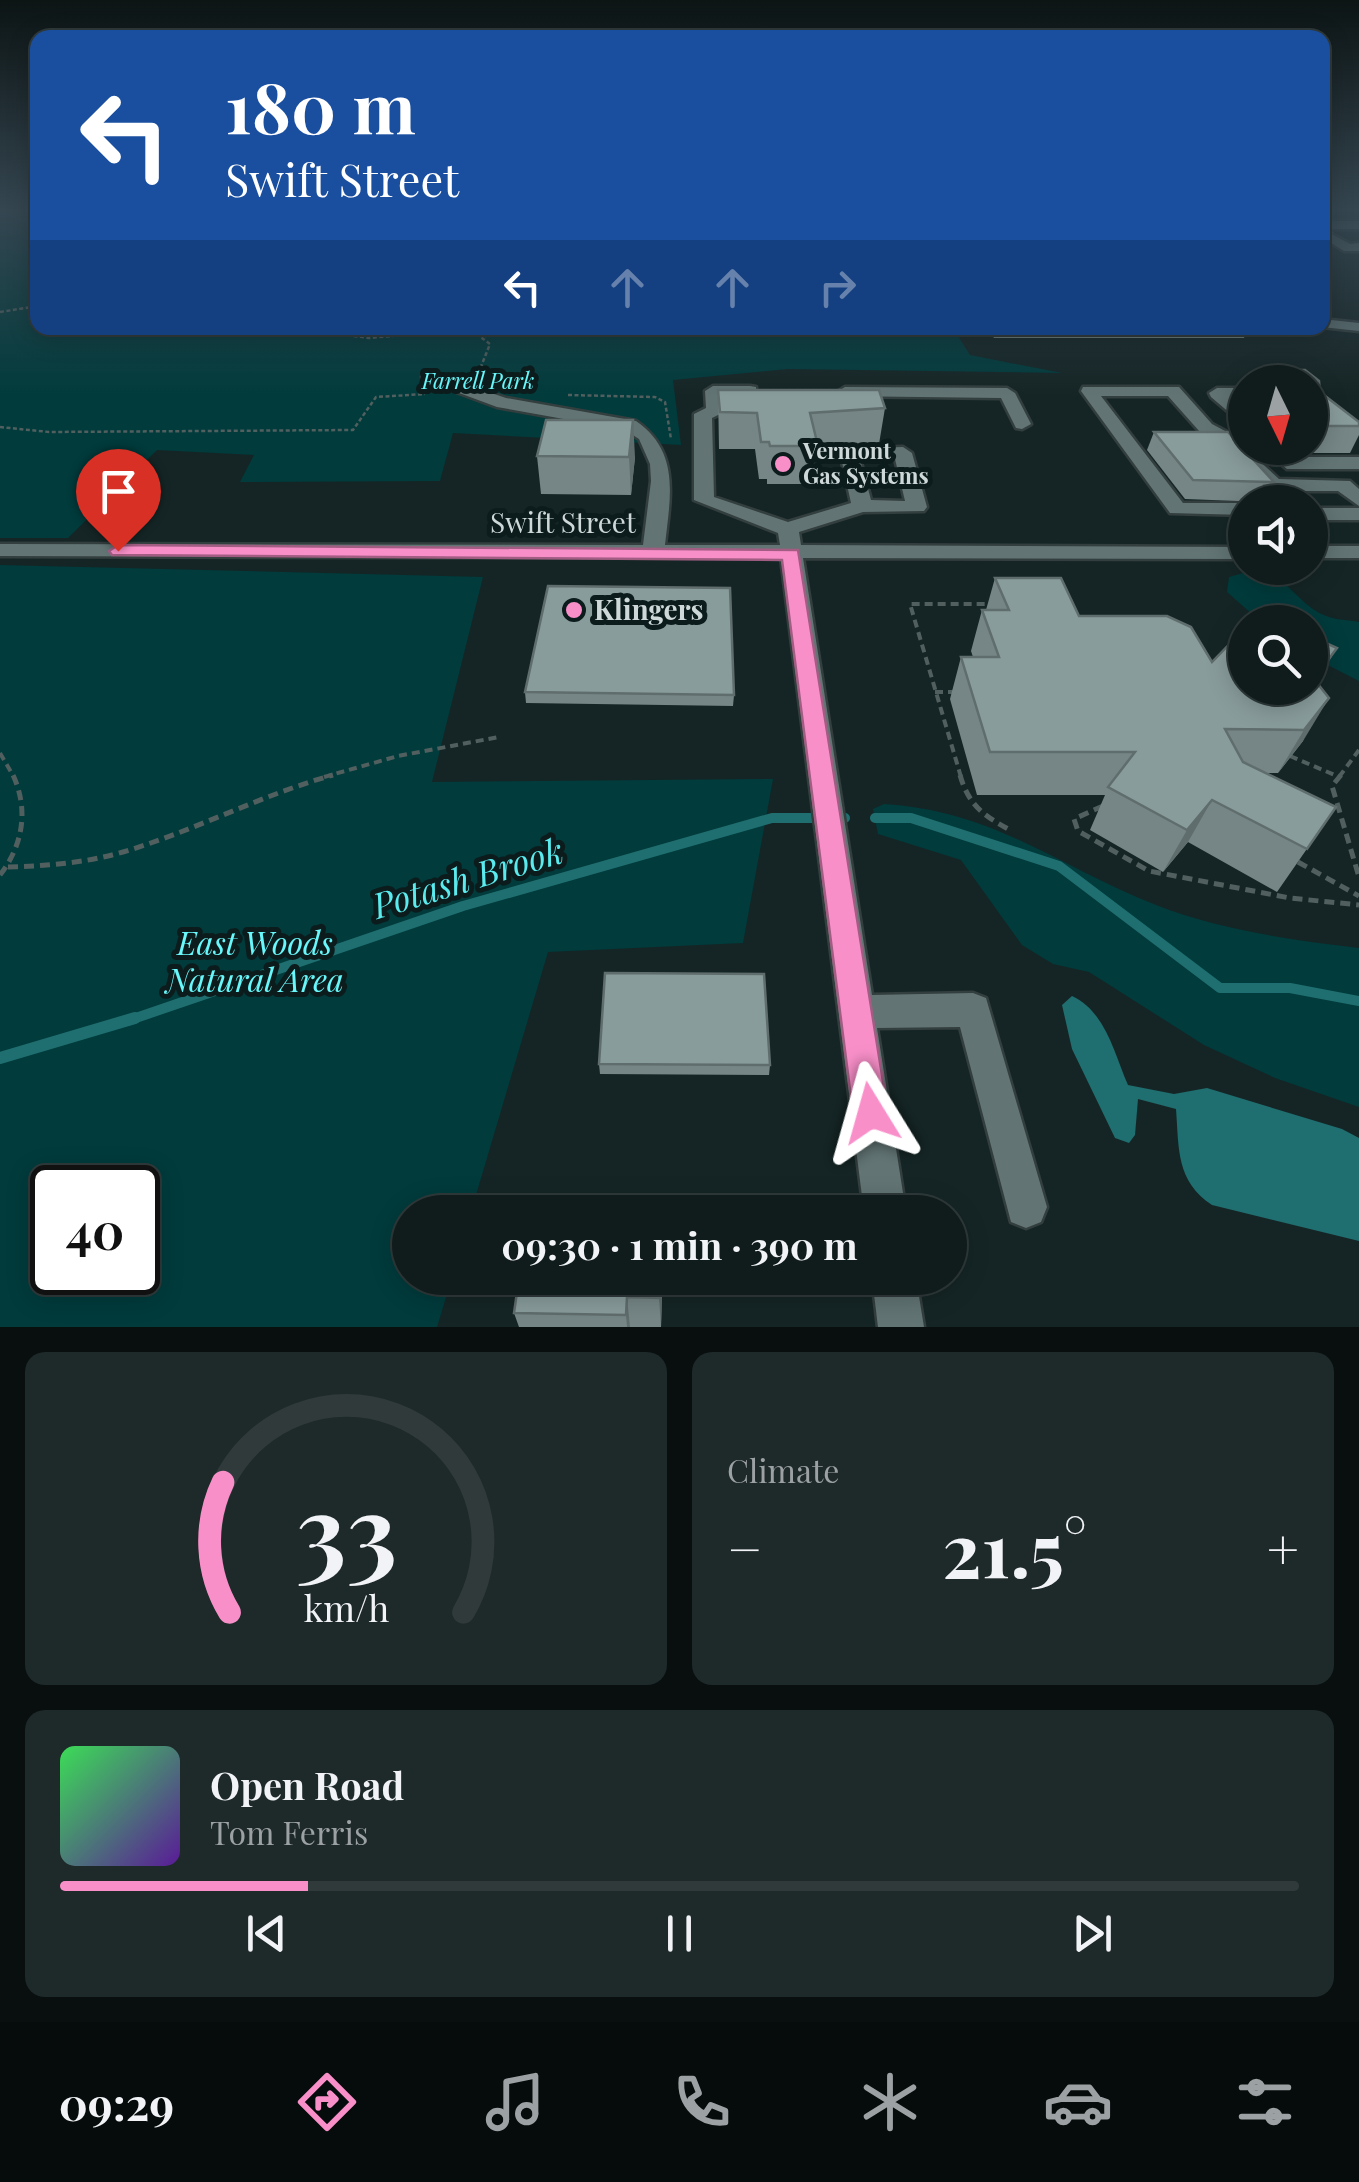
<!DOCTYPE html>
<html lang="en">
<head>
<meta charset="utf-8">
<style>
	:root { --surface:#101c1c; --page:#1e2929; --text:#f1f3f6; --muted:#9ca1a3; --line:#303a3b; --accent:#f98fc9 }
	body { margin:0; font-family:"Playfair Display",serif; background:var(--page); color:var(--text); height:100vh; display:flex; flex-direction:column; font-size:38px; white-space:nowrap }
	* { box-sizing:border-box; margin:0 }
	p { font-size:32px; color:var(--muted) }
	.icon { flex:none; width:55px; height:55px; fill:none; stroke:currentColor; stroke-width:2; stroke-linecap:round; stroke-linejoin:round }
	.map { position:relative; height:1327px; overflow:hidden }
	.sheet { display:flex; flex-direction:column; gap:25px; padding:25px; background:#090f0f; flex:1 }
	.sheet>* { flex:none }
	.top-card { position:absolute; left:30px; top:30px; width:1300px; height:305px; border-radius:20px; box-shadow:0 5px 25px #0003,0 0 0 2px var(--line); background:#1a4fa0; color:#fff; overflow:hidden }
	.needle { width:65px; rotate:175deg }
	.tools { position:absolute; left:1228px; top:365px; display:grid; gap:20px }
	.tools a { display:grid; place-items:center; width:100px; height:100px; border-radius:50%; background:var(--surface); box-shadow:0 5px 25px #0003,0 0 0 2px var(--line); font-size:50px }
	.speed { position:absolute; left:30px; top:1165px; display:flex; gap:20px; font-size:50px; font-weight:700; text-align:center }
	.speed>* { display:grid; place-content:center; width:130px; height:130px; border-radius:50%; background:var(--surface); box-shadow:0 5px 25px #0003,0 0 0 2px var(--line); line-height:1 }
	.speed .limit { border:5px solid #111; border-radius:15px; background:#fff; color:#111 }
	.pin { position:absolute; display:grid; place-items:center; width:85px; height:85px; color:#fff; margin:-102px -42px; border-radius:50% 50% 50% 0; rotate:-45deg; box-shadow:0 0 10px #0007 }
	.pin .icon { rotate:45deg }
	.me { position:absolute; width:110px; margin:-55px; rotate:352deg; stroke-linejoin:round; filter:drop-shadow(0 0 8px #0008) }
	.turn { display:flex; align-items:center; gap:35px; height:210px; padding:0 30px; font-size:45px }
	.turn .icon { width:130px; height:130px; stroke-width:2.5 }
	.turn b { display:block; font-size:70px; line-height:85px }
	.lanes { display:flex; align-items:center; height:95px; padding:0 30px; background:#0003; justify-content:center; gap:50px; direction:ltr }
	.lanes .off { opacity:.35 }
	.big { font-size:75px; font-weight:700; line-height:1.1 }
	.sheet .card { flex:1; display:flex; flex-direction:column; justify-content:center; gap:15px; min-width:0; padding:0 35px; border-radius:20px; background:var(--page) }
	.sheet .dial { align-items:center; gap:0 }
	.dial svg { height:260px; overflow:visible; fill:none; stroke:var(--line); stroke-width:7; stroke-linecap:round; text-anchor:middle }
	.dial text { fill:var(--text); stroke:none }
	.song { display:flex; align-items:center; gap:30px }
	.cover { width:120px; height:120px; border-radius:15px; background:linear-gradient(135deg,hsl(130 70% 55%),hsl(270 70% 35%)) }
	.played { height:10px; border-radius:5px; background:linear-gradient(90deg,var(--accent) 20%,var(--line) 20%) }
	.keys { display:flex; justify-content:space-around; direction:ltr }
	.heat { display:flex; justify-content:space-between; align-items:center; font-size:55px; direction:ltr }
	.sheet .tiles { flex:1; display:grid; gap:25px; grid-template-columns:1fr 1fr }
	.card:last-child { grid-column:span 2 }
	.trip { position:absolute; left:392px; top:1195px; width:575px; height:100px; border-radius:50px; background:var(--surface); box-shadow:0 5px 25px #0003,0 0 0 2px var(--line); font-weight:700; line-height:100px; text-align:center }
	.menu { display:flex; height:160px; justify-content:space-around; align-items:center; background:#060b0b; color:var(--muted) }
	.menu .icon { width:70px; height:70px }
	.menu .selected { color:var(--accent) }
	.menu b { font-size:45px; color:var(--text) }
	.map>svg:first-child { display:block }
</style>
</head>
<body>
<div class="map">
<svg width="1359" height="1327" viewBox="0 0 1359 1327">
	<rect width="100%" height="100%" fill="#152525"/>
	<g fill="#013b3c" fill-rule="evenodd">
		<polygon points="0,211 37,211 38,328 953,328 970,355 1062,373 788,369 673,380 681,445 453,433 440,481 240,482 254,455 157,450 68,538 0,538"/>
		<path d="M0,565L483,577L432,782L773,779L743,943L548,952L471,1212H410V1278H452L437,1327H0ZM52,1188H138V1272H52Z"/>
		<path d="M1250,571C1288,571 1294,603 1326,616C1336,620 1349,620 1359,622V681L1310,656V622H1261L1227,592L1229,577Z"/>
		<path d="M884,804C996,811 1058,867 1156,905C1220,930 1291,940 1359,948V1107L1275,1078L1204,1045L1089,972L1053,964L1022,945L961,860L878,834L873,809Z"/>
	</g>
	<path fill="#1f6e70" d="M1072,996C1106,1012 1114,1053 1128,1085L1174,1094L1207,1088L1342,1129L1359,1138V1241L1212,1205C1176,1181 1179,1149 1176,1109L1138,1099L1135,1135L1129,1143L1115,1138L1072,1049L1062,1005Z"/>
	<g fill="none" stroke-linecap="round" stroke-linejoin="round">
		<g stroke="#1f6e70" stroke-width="10">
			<polyline points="875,818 911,818 1059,866 1220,988 1290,988 1359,1001"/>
			<polyline points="127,1021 463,906 772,818 845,818"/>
		</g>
		<polyline stroke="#1f6e70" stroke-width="12" points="0,1058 135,1018"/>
		<g stroke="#333e3e" stroke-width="5">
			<g id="minor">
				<rect x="1322" y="221" width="37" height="8"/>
				<polygon points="1322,229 1350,244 1359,243 1359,251 1344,251 1322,237"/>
				<polygon points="1322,319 1359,323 1359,331 1322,327"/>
				<path d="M430,372L506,398L636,421C681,452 670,498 665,545H780L778,533L694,500V414L706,408L705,391L713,386H750L756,387V395L722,396L724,412L712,418L714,497L788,522L851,503L840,453L842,449L903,447L912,453L927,507L924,511L863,512L799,532L801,545L1245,547V559L803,558L872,995L973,993L986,998L1047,1207L1041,1222L1026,1228L1011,1222L960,1027L877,1028L906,1212H864L781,558L0,556V544L643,545L651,481L650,464L639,439L625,430L497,407L424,380L422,377ZM860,459H895L905,501L871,500Z"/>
				<polygon points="845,387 1007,388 1015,393 1031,424 1022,429 1016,428 1001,398 839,396 837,392"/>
				<polygon points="1083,387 1179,387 1212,424 1242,440 1245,448 1279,479 1350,481 1359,489 1359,506 1338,491 1290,491 1299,502 1279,502 1230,448 1200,432 1168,396 1101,396 1183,503 1245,503 1245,515 1170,513 1081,391"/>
				<polygon points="1217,388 1245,388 1245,398 1232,398 1245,411 1245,426 1211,397 1209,393"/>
				<polygon points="1262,448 1281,448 1292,457 1359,457 1359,469 1287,469"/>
				<rect x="1310" y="508" width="49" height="12"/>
				<rect x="1310" y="546" width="49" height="12"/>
				<polygon points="872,1278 916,1278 924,1327 878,1327"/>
			</g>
		</g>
		<g stroke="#515f5f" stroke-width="2.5" stroke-dasharray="4 2.5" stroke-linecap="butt">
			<polyline points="0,312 38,306"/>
			<polyline points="289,328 369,338 484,328"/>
			<polyline points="471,330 490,344 478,374"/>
			<polyline points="485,337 490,328"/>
			<polyline points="568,395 655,397 665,402 671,439"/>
			<polyline points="0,427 49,432 353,430 376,397 425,394"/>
		</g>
		<g stroke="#515f5f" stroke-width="4" stroke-dasharray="8 5" stroke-linecap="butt">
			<polyline points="935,692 955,692"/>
			<polyline points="0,753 14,777"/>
			<polyline points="1290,756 1337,776"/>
			<polyline points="324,777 398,756 499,737"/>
			<polyline points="961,777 910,604 990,604"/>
			<polyline points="1339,777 1359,750"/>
		</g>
		<g stroke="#515f5f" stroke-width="5" stroke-dasharray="10 6" stroke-linecap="butt">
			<path d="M960,775C969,806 984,816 1012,831"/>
			<polyline points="1341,775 1332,786 1359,877"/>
			<polyline points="1103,806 1074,819 1078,831 1149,871 1290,898 1359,905"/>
			<polyline points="1298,862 1359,896"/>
			<path d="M8,867C47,866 85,863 123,852C194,831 261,795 333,775"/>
			<path d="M0,875C23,845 29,810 13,775"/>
		</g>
		<use href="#minor" fill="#627474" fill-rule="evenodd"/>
	</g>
	<g fill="#768686">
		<polygon points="1322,211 1323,225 1331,232 1326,244 1322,244"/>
		<polygon points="988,328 1248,328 1244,338 994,338"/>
		<polygon points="1260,370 1305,370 1319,381 1320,392 1359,422 1359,435 1350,453 1293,453 1283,448 1310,448 1310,382 1249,382 1252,375"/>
		<polygon points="718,390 885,408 879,444 816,449 813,479 805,479 805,484 767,484 767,479 759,479 755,449 719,449"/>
		<polygon points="1245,392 1245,409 1241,402"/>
		<polygon points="1154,432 1274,482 1265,502 1185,499 1147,450"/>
		<polygon points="537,456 635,457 631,495 541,494"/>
		<polygon points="995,578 1079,616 1212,662 1317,682 1303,741 1278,773 1265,773 1336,807 1277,892 1188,842 1163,872 1090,830 1105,795 977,795 950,699 961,657 973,657 971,651 982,610 986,610"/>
		<polygon points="525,692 734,695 733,706 526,703"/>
		<polygon points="599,1064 770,1065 769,1075 600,1074"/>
		<polygon points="519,1278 690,1278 689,1293 662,1293 661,1327 519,1327 514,1313"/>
	</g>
	<g fill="#606d6d">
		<polygon points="633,420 635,457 631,495 629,457"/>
		<polygon points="1337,648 1312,690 1310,686"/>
		<polygon points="1329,698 1303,741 1278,773 1304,730"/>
		<polygon points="1212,800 1188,842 1163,872 1187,830"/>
		<polygon points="660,1278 662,1293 661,1327 659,1298"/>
		<polygon points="627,1297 630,1327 627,1327 626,1315"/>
	</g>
	<g fill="#899c9c" stroke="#606d6d" stroke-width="2.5">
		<polygon points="1322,211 1324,211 1323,225 1331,232 1322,232"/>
		<polygon points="1260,370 1305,370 1319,381 1320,392 1359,422 1359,426 1310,426 1310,382 1256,382 1252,375"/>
		<polygon points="718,390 879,390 885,408 810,413 817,442 808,442 809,446 770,446 769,442 761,442 757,413 720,412"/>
		<polygon points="546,420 633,420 629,457 537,456"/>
		<polygon points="1154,432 1228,432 1274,482 1193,480"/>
		<polygon points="995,578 1061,578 1079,616 1167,616 1191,627 1212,662 1245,628 1245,688 1310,688 1310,636 1337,648 1314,679 1329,698 1304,730 1225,729 1243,762 1336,807 1307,849 1212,800 1187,830 1108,787 1135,752 990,752 961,657 999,657 982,610 1009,610"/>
		<polygon points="548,586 730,588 734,695 525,692"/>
		<polygon points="1258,614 1277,622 1250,622"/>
		<polygon points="605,973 764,974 770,1065 599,1064"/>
		<polygon points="519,1278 660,1278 659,1298 627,1297 626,1315 514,1313"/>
	</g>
	<linearGradient id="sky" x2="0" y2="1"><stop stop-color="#0c1414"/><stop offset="0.53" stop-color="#354651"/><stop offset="1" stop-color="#354651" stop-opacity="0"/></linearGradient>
	<rect width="1359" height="397" fill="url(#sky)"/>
	<polygon fill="#f98fc9" stroke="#a25d83" stroke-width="2.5" points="118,545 798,550 888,1113 883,1126 871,1131 858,1126 853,1113 782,560 112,555 109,551"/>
	<g fill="#f98fc9" stroke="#0c1c1c" stroke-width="4">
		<circle cx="783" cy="464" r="10"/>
		<circle cx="574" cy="610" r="10"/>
	</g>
	<g text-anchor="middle" stroke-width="10" stroke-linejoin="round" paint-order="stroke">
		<g font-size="22" font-style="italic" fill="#68f7fa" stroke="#0c1c1c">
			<text x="478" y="389">Farrell Park</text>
		</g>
		<g font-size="22" font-weight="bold" fill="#ced8d8" stroke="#0c1c1c" text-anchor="start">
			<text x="803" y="459">Vermont<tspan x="803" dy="25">Gas Systems</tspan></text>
		</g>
		<g font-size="28" fill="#ced8d8" stroke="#0c1c1c">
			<text x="563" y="533">Swift Street</text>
		</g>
		<g font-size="28" font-weight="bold" fill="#ced8d8" stroke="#0c1c1c" text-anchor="start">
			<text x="594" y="620">Klingers</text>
		</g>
		<g font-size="32" font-style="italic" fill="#68f7fa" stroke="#0c1c1c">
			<text x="255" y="955">East Woods<tspan x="255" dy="37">Natural Area</tspan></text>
		</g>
		<g font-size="35" font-style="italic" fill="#5aebee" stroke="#0c1c1c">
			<text transform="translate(468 879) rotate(-17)" y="12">Potash Brook</text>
		</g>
	</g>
</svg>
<div class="tools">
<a><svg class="needle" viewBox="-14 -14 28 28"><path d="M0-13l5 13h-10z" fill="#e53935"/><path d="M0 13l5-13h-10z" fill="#9ca1a3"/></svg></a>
<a><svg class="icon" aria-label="sound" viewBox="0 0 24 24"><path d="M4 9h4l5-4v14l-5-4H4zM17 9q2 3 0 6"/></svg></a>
<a><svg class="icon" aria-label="search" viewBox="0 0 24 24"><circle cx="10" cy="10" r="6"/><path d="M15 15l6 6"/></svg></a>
</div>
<div class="speed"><div class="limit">40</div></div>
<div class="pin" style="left:118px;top:551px;background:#d93025"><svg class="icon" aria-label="arrive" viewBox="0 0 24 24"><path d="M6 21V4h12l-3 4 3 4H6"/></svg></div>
<svg class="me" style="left:871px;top:1113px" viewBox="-20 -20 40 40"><path d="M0-17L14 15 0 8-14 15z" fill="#f98fc9" stroke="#fff" stroke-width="4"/></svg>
<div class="trip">09:30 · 1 min · 390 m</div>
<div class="top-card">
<div class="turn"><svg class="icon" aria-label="left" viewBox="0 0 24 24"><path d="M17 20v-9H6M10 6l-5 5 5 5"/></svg><div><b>180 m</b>Swift Street</div></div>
<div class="lanes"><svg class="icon" aria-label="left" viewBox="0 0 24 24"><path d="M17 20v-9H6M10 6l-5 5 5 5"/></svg><svg class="icon off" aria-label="ahead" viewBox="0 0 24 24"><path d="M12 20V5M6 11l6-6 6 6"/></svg><svg class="icon off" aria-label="ahead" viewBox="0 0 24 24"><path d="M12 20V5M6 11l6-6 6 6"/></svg><svg class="icon off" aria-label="right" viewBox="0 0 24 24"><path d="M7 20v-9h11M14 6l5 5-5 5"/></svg></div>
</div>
</div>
<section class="sheet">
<div class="tiles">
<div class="card dial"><svg viewBox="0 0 100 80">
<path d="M14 69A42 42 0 1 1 86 69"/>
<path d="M14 69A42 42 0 0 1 12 29" stroke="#f98fc9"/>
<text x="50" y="56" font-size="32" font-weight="700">33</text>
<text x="50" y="72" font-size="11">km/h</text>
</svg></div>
<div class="card"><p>Climate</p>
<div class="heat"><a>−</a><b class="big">21.5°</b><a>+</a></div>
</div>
<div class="card">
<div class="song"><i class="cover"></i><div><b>Open Road</b><p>Tom Ferris</p></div></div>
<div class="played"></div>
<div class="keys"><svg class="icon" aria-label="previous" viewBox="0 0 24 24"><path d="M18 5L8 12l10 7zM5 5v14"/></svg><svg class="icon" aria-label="pause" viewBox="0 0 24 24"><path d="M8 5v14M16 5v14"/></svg><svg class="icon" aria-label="next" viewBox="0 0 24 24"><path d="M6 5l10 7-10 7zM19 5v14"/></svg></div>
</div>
</div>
</section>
<nav class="menu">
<b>09:29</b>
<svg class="icon selected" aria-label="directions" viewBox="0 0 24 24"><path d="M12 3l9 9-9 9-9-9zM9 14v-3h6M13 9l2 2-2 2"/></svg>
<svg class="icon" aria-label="music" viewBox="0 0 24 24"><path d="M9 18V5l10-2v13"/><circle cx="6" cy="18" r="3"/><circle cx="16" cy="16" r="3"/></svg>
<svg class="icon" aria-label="phone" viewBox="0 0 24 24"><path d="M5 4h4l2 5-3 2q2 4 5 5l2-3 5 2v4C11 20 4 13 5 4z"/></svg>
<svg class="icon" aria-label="climate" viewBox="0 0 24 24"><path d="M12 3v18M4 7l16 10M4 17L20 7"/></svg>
<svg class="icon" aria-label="car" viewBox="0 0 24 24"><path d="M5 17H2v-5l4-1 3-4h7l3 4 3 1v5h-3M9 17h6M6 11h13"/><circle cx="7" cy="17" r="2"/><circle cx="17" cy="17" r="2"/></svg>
<svg class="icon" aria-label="filters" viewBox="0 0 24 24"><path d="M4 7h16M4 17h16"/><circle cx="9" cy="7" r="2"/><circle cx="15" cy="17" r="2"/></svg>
</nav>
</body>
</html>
